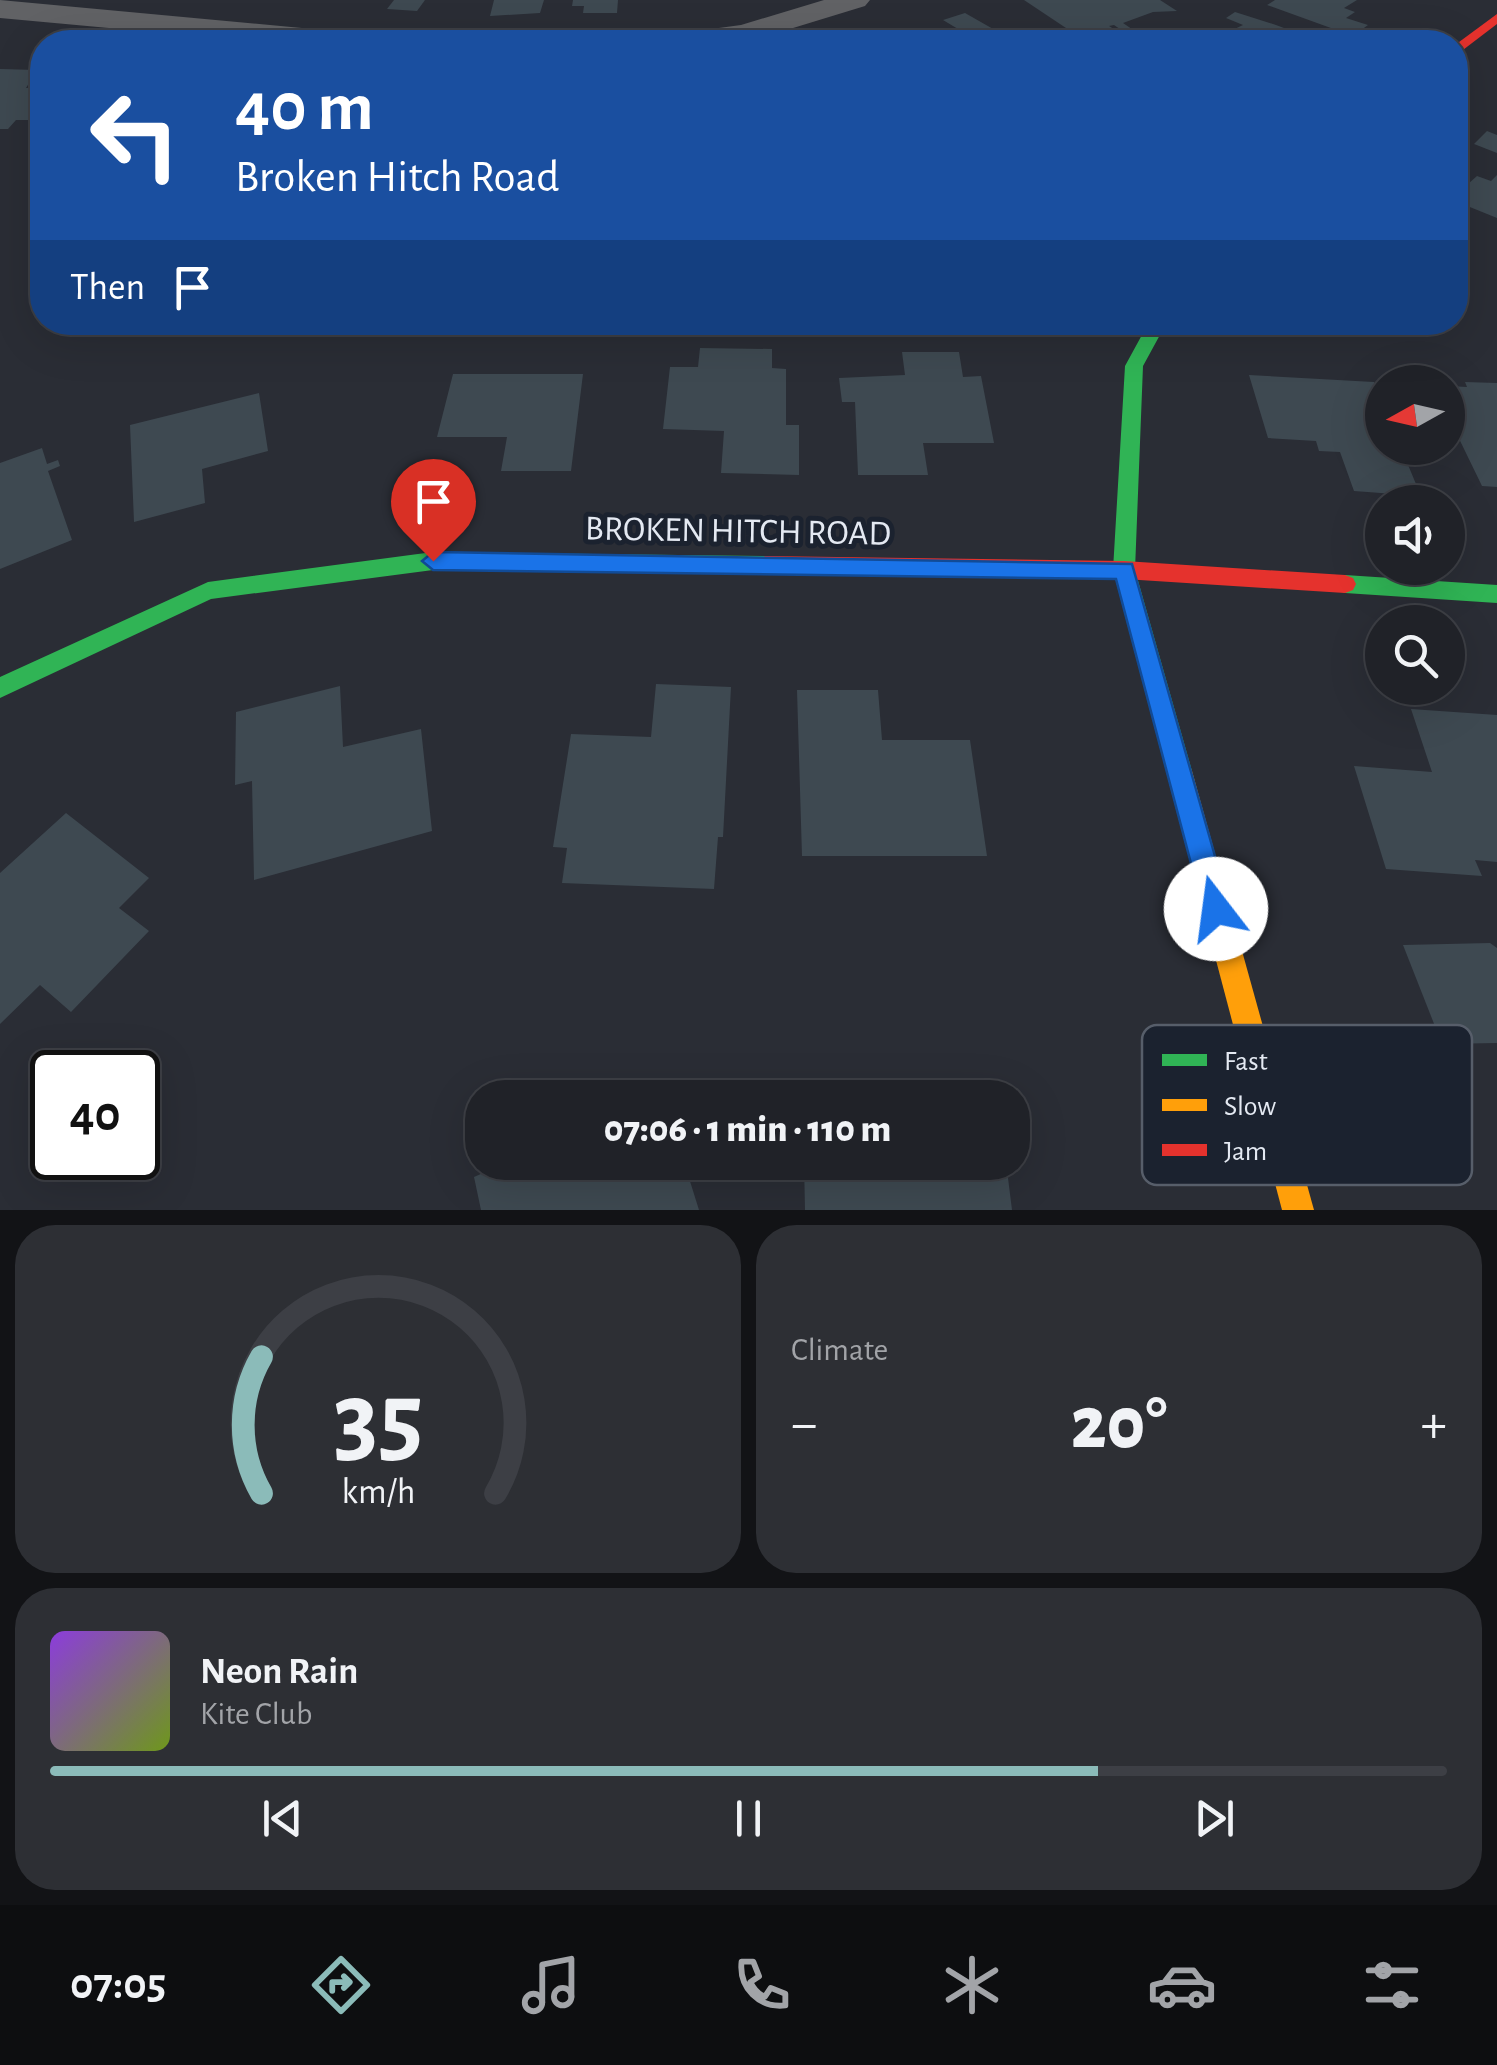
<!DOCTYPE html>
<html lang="en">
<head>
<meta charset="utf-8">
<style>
	:root { --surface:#202228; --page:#2d2f34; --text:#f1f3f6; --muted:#a2a4a8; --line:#3d3f45; --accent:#8bbbb9 }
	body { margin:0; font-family:"Alegreya Sans",sans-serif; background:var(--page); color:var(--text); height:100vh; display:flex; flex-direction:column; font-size:38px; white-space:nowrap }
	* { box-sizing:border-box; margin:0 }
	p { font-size:32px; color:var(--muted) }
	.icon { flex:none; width:55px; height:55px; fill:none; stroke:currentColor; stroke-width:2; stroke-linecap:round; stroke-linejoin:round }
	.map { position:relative; height:1210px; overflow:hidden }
	.details { display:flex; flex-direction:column; gap:15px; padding:15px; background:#121316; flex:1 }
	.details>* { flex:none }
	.top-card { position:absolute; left:30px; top:30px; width:1438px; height:305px; border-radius:40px; box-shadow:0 10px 40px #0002,0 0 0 2px var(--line); background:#1a4fa0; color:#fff; overflow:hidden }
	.needle { width:65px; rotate:262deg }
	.fabs { position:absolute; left:1365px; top:365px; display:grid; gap:20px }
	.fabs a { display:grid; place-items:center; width:100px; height:100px; border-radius:50%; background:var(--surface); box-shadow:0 10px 40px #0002,0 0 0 2px var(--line); font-size:50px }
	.speed { position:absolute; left:30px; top:1050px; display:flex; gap:20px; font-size:50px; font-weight:700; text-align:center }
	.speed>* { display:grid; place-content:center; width:130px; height:130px; border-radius:50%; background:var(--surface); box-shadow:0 10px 40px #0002,0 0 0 2px var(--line); line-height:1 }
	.speed .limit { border:5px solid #111; border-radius:15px; background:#fff; color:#111 }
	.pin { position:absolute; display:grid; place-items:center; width:85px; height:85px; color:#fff; margin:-102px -42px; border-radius:50% 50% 50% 0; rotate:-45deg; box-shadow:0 0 10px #0007 }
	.pin .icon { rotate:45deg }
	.me { position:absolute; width:110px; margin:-55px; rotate:345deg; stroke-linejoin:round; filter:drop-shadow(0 0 8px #0008) }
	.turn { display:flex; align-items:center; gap:35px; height:210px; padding:0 40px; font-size:45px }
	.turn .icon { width:130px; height:130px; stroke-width:2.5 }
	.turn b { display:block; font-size:70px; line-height:85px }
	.then { display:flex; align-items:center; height:95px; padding:0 40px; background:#0003; gap:20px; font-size:38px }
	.big { font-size:75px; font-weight:800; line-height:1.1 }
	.details .card { flex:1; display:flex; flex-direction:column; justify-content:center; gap:15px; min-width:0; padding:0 35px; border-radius:40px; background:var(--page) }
	.details .dial { align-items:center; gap:0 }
	.dial svg { height:260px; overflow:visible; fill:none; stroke:var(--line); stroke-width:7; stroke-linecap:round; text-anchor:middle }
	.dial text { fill:var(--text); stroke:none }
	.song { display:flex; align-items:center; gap:30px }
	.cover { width:120px; height:120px; border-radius:15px; background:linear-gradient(135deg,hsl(270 70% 55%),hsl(80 70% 35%)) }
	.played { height:10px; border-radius:5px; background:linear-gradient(90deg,var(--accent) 75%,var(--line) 75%) }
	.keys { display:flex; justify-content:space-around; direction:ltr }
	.heat { display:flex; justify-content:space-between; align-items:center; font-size:55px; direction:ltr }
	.details .tiles { flex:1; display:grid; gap:15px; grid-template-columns:1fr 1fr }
	.card:last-child { grid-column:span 2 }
	.trip { position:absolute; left:465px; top:1080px; width:565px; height:100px; border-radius:40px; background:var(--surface); box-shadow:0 10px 40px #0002,0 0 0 2px var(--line); font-weight:800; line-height:100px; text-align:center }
	.tabs { display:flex; height:160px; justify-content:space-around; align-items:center; background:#0d0e10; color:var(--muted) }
	.tabs .icon { width:70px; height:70px }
	.tabs .current { color:var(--accent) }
	.tabs b { font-size:45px; color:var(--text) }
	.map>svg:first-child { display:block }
</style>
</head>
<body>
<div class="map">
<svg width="1497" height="1210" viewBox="0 0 1497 1210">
	<rect width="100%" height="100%" fill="#2a2d35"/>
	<g fill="#3e4951">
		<polygon points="394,0 425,0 417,11 387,9"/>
		<polygon points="494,0 544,0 540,13 490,16"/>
		<polygon points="573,0 618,0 617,13 583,13 584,6 572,6"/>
		<polygon points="1024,0 1160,0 1177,11 1153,12 1123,23 1145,38 1136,40 1114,25 1109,26 1120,33 1087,42"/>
		<polygon points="1275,0 1357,0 1344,8 1355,12 1346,18 1368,25 1353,36 1267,5"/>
		<polygon points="1235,12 1276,25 1321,42 1207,42 1243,25 1226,18"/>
		<polygon points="965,13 1016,42 943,42 952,39 943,33 958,29 943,20"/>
		<polygon points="0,69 37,70 26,88 42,88 42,130 31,130 39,120 16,120 8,129 0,129"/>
		<polygon points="1487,131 1497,135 1497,153 1474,144"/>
		<polygon points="1497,175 1497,218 1455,201 1455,179 1468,184 1477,176 1491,181"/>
		<polygon points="700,348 772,349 772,368 786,369 786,425 799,425 799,475 721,473 724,431 663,429 670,367 698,367"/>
		<polygon points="902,352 959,352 963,377 981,376 994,443 923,443 928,475 858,475 855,402 842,402 839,378 905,375"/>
		<polygon points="453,374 583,374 571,471 501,471 507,437 437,437"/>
		<polygon points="1249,375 1374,382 1382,404 1382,448 1401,448 1421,496 1354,491 1340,452 1319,451 1316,441 1268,438"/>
		<polygon points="1465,382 1497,383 1497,487 1482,486 1448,416 1448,386 1467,387"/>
		<polygon points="259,393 268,451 202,469 205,503 134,522 130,425"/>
		<polygon points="42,448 47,464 58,460 60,466 48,471 72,540 0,569 0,463"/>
		<polygon points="656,684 731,687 723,837 718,837 714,889 562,883 567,848 553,847 571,734 651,737"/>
		<polygon points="340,686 343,747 421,729 432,831 254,880 252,781 235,785 236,712"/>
		<polygon points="797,690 878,690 882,740 970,740 987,856 802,856"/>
		<polygon points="1411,709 1497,715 1497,862 1475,860 1482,876 1386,869 1354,766 1432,772"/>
		<polygon points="66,813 149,878 119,908 149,931 71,1012 40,985 0,1024 0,873"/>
		<polygon points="1490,943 1497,948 1497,1043 1442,1044 1403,945"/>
		<polygon points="813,1093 899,1094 899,1098 814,1098"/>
		<polygon points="508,1162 684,1162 699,1210 481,1210 474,1177"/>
		<polygon points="804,1162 1006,1162 1012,1210 805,1210"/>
	</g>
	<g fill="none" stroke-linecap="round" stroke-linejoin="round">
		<g fill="#616265" fill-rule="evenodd">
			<polygon points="0,0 355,33 370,42 262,42 0,18"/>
			<polygon points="824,0 870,0 865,6 747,42 663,42 667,35 741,25"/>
		</g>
		<g fill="#30b455" fill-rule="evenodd">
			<polygon points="1149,322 1167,322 1143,366 1135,570 1192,771 1188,779 1179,782 1170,779 1166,771 1113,570 1125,366"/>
			<polygon points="433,552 765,556 776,565 765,574 433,570 211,599 0,698 0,677 208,582"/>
			<polygon points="1345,575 1497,585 1497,603 1345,593 1337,590 1334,584 1337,578"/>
		</g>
		<polygon fill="#ff9f0a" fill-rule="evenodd" points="1179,760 1188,763 1192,771 1314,1210 1282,1210 1166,771 1170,763"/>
		<g fill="#e5322d" fill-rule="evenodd">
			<polygon points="1497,14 1497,24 1455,56 1455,45"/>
			<polygon points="765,556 1124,561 1345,575 1353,578 1356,584 1353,590 1345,593 1124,579 765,574 754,565"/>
		</g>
	</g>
	<polygon fill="#1a73e8" stroke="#114b97" stroke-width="2.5" points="433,552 1132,564 1230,909 1226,919 1216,923 1207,919 1203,909 1116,579 433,570 422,561"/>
	<g text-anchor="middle" stroke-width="10" stroke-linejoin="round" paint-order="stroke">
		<g font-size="35" fill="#e4e9f2" stroke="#1b222f">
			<text transform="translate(738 530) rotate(1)" y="12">BROKEN HITCH ROAD</text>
		</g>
	</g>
	<rect x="1142" y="1025" width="330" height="160" rx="15" fill="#1b222f" stroke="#575e6a" stroke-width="2.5"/>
	<rect x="1162" y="1054" width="45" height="12" fill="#30b455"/>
	<rect x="1162" y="1099" width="45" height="12" fill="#ff9f0a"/>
	<rect x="1162" y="1144" width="45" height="12" fill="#e5322d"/>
	<g font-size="28" fill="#e4e9f2">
		<text x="1224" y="1070">Fast</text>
		<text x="1224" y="1115">Slow</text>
		<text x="1224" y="1160">Jam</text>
	</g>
</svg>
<div class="fabs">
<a><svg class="needle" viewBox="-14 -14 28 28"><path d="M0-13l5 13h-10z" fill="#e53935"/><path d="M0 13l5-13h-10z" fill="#a2a4a8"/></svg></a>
<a><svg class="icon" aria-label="sound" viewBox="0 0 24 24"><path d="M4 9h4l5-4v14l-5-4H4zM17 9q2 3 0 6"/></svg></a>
<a><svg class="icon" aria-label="search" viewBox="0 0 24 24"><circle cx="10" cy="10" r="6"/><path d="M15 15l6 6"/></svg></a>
</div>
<div class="speed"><div class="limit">40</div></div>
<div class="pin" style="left:433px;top:561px;background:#d93025"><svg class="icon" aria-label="arrive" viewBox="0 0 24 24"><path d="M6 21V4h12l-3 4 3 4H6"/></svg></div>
<svg class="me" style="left:1216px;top:909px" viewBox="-20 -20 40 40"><circle r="19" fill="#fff"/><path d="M0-13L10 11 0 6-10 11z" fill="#1a73e8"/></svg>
<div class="trip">07:06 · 1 min · 110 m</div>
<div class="top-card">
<div class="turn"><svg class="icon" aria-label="left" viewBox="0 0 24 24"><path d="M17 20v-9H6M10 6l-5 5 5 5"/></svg><div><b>40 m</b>Broken Hitch Road</div></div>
<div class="then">Then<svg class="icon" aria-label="arrive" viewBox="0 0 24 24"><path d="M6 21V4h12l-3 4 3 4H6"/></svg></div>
</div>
</div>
<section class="details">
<div class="tiles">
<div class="card dial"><svg viewBox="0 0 100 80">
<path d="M14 69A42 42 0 1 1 86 69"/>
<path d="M14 69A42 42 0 0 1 14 27" stroke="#8bbbb9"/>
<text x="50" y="56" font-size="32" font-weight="700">35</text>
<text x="50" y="72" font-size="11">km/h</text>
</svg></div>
<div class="card"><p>Climate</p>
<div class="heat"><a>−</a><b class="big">20°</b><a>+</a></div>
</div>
<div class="card">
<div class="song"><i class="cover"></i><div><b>Neon Rain</b><p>Kite Club</p></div></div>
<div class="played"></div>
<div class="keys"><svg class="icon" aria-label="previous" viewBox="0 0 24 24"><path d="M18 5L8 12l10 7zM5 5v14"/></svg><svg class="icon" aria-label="pause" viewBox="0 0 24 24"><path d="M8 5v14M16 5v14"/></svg><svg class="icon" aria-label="next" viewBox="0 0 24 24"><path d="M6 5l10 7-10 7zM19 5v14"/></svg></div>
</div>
</div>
</section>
<nav class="tabs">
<b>07:05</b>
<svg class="icon current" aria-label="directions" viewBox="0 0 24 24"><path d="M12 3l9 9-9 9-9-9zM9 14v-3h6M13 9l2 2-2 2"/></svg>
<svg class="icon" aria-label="music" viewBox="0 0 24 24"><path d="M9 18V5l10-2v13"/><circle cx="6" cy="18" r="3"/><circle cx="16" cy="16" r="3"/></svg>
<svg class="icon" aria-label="phone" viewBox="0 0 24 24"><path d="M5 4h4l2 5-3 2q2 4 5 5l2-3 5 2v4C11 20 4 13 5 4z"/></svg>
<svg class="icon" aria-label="climate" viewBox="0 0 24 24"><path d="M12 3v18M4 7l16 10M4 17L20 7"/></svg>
<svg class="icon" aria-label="car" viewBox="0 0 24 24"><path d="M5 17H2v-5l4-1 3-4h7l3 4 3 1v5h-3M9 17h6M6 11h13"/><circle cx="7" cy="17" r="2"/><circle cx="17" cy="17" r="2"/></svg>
<svg class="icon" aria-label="filters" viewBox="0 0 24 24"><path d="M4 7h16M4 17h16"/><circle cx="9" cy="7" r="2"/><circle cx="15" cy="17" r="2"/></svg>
</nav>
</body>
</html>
